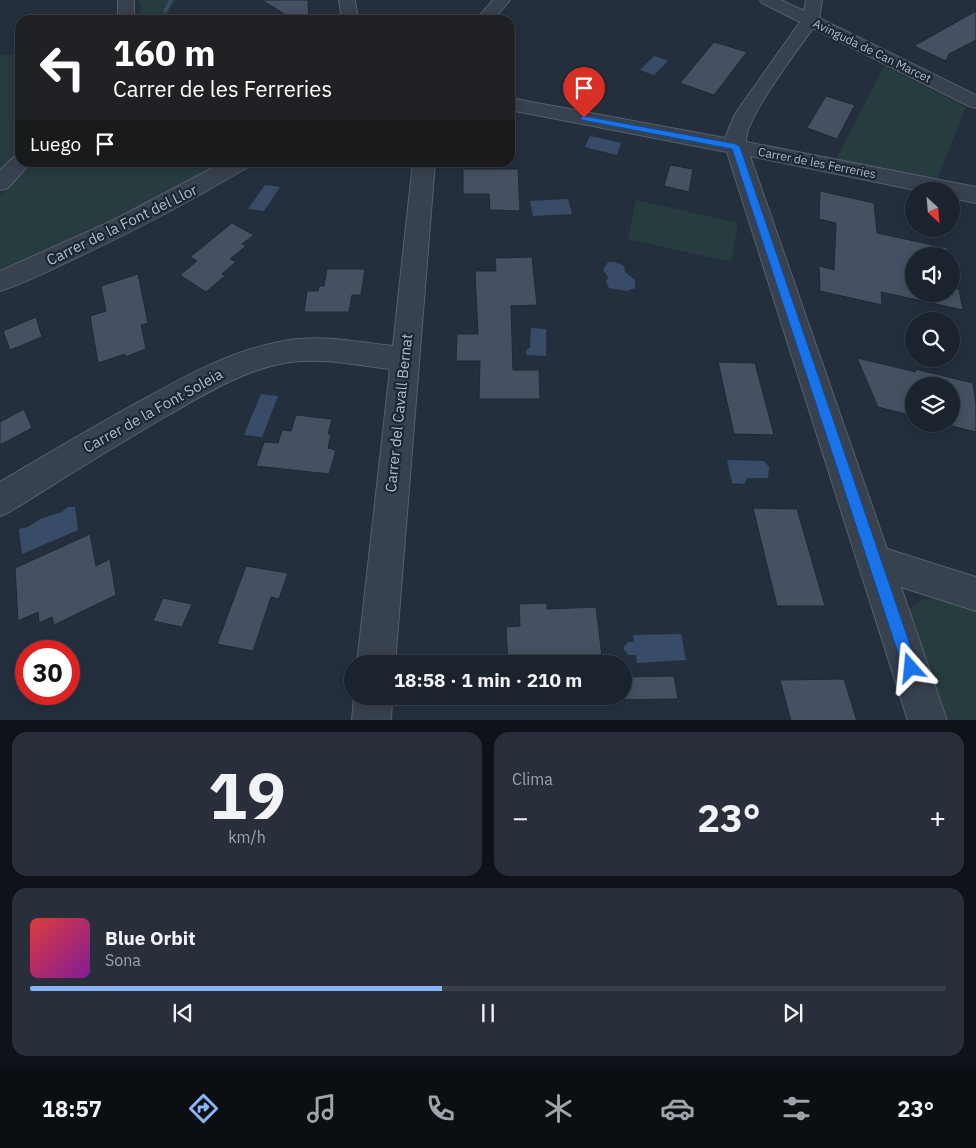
<!DOCTYPE html>
<html lang="es">
<head>
<meta charset="utf-8">
<style>
	:root { --surface:#1b232e; --page:#282f3a; --text:#f1f3f6; --muted:#a0a4aa; --line:#39404a; --accent:#8ab4f8 }
	body { margin:0; font-family:"IBM Plex Sans",sans-serif; background:var(--page); color:var(--text); height:100vh; display:flex; flex-direction:column; font-size:19px; white-space:nowrap }
	* { box-sizing:border-box; margin:0 }
	p { font-size:16px; color:var(--muted) }
	.icon { flex:none; width:28px; height:28px; fill:none; stroke:currentColor; stroke-width:2; stroke-linecap:round; stroke-linejoin:round }
	.map { position:relative; height:720px; overflow:hidden }
	.side { display:flex; flex-direction:column; gap:12px; padding:12px; background:#0f1319; flex:1 }
	.side>* { flex:none }
	.guide { position:absolute; left:15px; top:15px; width:500px; height:152px; border-radius:15px; box-shadow:0 2px 12px #0003,0 0 0 1px var(--line); background:#202124; color:#fff; overflow:hidden }
	.needle { width:32px; rotate:154deg }
	.buttons { position:absolute; left:905px; top:182px; display:grid; gap:10px }
	.buttons a { display:grid; place-items:center; width:55px; height:55px; border-radius:50%; background:var(--surface); box-shadow:0 2px 12px #0003,0 0 0 1px var(--line); font-size:25px }
	.speed { position:absolute; left:15px; top:640px; display:flex; gap:10px; font-size:25px; font-weight:700; text-align:center }
	.speed>* { display:grid; place-content:center; width:65px; height:65px; border-radius:50%; background:var(--surface); box-shadow:0 2px 12px #0003,0 0 0 1px var(--line); line-height:1 }
	.speed .limit { border:8px solid #d22; background:#fff; color:#111 }
	.pin { position:absolute; display:grid; place-items:center; width:42px; height:42px; color:#fff; margin:-51px -21px; border-radius:50% 50% 50% 0; rotate:-45deg; box-shadow:0 0 5px #0007 }
	.pin .icon { rotate:45deg }
	.me { position:absolute; width:55px; margin:-28px; rotate:342deg; stroke-linejoin:round; filter:drop-shadow(0 0 4px #0008) }
	.turn { display:flex; align-items:center; gap:18px; height:105px; padding:0 15px; font-size:22px }
	.turn .icon { width:65px; height:65px; stroke-width:2.5 }
	.turn b { display:block; font-size:35px; line-height:42px }
	.then { display:flex; align-items:center; height:48px; padding:0 15px; background:#0003; gap:10px; font-size:19px }
	.big { font-size:38px; font-weight:800; line-height:1.1 }
	.side .card { flex:1; display:flex; flex-direction:column; justify-content:center; gap:8px; min-width:0; padding:0 18px; border-radius:15px; background:var(--page) }
	.side .dial { align-items:center; gap:0 }
	.dial b { font-size:65px; line-height:1 }
	.song { display:flex; align-items:center; gap:15px }
	.cover { width:60px; height:60px; border-radius:8px; background:linear-gradient(135deg,hsl(0 70% 55%),hsl(290 70% 35%)) }
	.played { height:5px; border-radius:2px; background:linear-gradient(90deg,var(--accent) 45%,var(--line) 45%) }
	.keys { display:flex; justify-content:space-around; direction:ltr }
	.heat { display:flex; justify-content:space-between; align-items:center; font-size:28px; direction:ltr }
	.side .tiles { flex:1; display:grid; gap:12px; grid-template-columns:1fr 1fr }
	.card:last-child { grid-column:span 2 }
	.trip { position:absolute; left:344px; top:655px; width:288px; height:50px; border-radius:25px; background:var(--surface); box-shadow:0 2px 12px #0003,0 0 0 1px var(--line); font-weight:800; line-height:50px; text-align:center }
	.tabs { display:flex; height:80px; justify-content:space-around; align-items:center; background:#0b0e12; color:var(--muted) }
	.tabs .icon { width:35px; height:35px }
	.tabs .active { color:var(--accent) }
	.tabs b { font-size:22px; color:var(--text) }
	.map>svg:first-child { display:block }
</style>
</head>
<body>
<div class="map">
<svg width="976" height="721" viewBox="0 0 976 721">
	<rect width="100%" height="100%" fill="#242f3e"/>
	<g fill="#263c3f">
		<polygon points="139,0 175,0 165,20 139,20 141,6"/>
		<polygon points="20,54 20,153 0,172 0,55"/>
		<polygon points="884,66 966,107 937,179 836,160"/>
		<polygon points="34,163 226,163 134,213 43,254 0,270 0,195"/>
		<polygon points="636,200 738,223 731,262 628,239"/>
		<path d="M932,598L952,602L976,612V720H947L912,624L909,613C914,602 920,600 932,598Z"/>
	</g>
	<g fill="#394c67">
		<polygon points="654,56 668,61 654,75 640,70"/>
		<polygon points="590,136 621,143 617,155 585,147"/>
		<polygon points="265,185 280,187 264,211 248,209"/>
		<polygon points="568,199 572,214 533,216 530,201"/>
		<polygon points="608,262 615,262 624,266 625,272 635,280 635,288 627,291 609,288 606,282 608,277 603,270"/>
		<polygon points="531,328 546,329 546,356 526,355 527,349 530,348"/>
		<polygon points="261,394 278,396 262,437 244,435"/>
		<polygon points="727,460 764,461 769,467 768,478 747,478 744,484 732,483"/>
		<polygon points="68,507 75,507 78,530 22,554 19,529 28,527 40,519 62,512"/>
		<polygon points="681,634 686,660 637,663 636,655 628,655 623,648 628,642 634,642 633,635"/>
	</g>
	<g fill="none" stroke-linecap="round" stroke-linejoin="round">
		<polygon fill="#394c67" fill-rule="evenodd" points="169,0 173,0 167,12 163,12 163,11"/>
	</g>
	<g fill="#455162" stroke="#1f2835">
		<polygon points="262,0 308,0 309,20 294,20"/>
		<polygon points="976,11 976,40 949,54 946,61 914,46"/>
		<polygon points="714,42 747,52 714,95 680,83"/>
		<polygon points="826,96 855,105 837,139 807,128"/>
		<polygon points="670,165 693,169 689,192 664,186"/>
		<polygon points="463,169 518,169 520,211 490,210 489,194 463,194"/>
		<polygon points="820,191 874,203 877,233 947,248 948,256 914,256 914,294 951,294 951,275 954,288 959,289 963,310 881,292 882,305 820,291 819,266 834,270 836,223 819,219"/>
		<polygon points="232,223 254,235 242,244 246,246 230,259 236,262 222,274 225,276 206,292 180,275 197,261 190,257"/>
		<polygon points="532,257 537,305 511,306 513,370 539,370 540,399 479,399 480,361 456,361 457,334 478,334 475,271 496,271 495,258"/>
		<polygon points="327,269 365,269 361,295 352,295 349,312 304,312 307,291 318,291 319,286 324,286"/>
		<polygon points="138,274 148,323 141,325 146,349 125,357 125,354 98,363 90,316 106,311 101,286"/>
		<polygon points="36,317 42,337 10,350 3,331"/>
		<polygon points="857,358 916,372 915,369 973,383 976,404 976,432 943,424 951,424 951,386 914,386 914,416 878,407"/>
		<polygon points="718,362 755,363 774,435 734,434"/>
		<polygon points="24,409 32,428 0,445 0,422"/>
		<polygon points="296,415 332,419 328,434 331,434 328,448 336,450 329,474 256,466 264,442 278,443 282,430 291,431"/>
		<polygon points="753,508 797,509 825,606 777,606"/>
		<polygon points="90,534 96,566 110,559 116,595 54,625 52,617 39,623 38,612 18,621 15,568"/>
		<polygon points="246,566 288,573 279,599 271,597 253,651 217,644"/>
		<polygon points="163,598 192,604 182,627 153,621"/>
		<polygon points="547,603 547,609 596,607 603,664 508,664 506,627 520,626 519,604"/>
		<polygon points="674,676 678,699 603,700 603,696 622,696 622,677"/>
		<polygon points="844,679 857,721 791,721 780,680"/>
	</g>
	<g fill="none" stroke-linecap="round" stroke-linejoin="round">
		<g stroke="#565f6c" stroke-width="2">
			<g id="minor">
				<rect x="118" y="0" width="16" height="20"/>
				<polygon points="339,0 355,0 358,20 342,20"/>
				<polygon points="493,0 510,0 493,20 476,20"/>
				<path d="M760,0H781L804,11L806,0H822L819,18L976,95V108L969,106L813,28C798,50 744,119 746,142L976,187V203L951,198V191H920L750,156L887,549L976,577V611L901,587L947,721H908L727,152L510,110V98L725,138L735,114L800,22L762,3Z"/>
				<polygon points="20,155 20,162 31,162 8,188 0,190 0,170 14,157"/>
				<path d="M224,162H251L248,167C194,199 138,229 80,256C54,268 28,282 0,291V271L114,220Z"/>
				<path d="M413,162H435L395,664H357L390,369C355,365 319,357 284,363C242,371 207,393 170,414C116,445 64,478 11,511L0,516V482C49,453 98,424 148,397C191,373 234,350 284,341C319,334 357,342 393,346Z"/>
				<polygon points="354,696 392,696 391,721 352,721"/>
			</g>
		</g>
		<use href="#minor" fill="#38414e" fill-rule="evenodd"/>
	</g>
	<polygon fill="#1a73e8" stroke="#114b97" points="584,116 736,144 740,147 918,668 916,674 911,676 905,674 903,668 732,149 582,120 580,118"/>
	<g text-anchor="middle" stroke-width="4.5" stroke-linejoin="round" paint-order="stroke">
		<g font-size="12" fill="#b4bcc9" stroke="#1d2633">
			<text transform="translate(872 51) rotate(26)" y="4">Avinguda de Can Marcet</text>
			<text transform="translate(817 163) rotate(11)" y="4">Carrer de les Ferreries</text>
		</g>
		<g font-size="15" fill="#b4bcc9" stroke="#1d2633">
			<text transform="translate(122 225) rotate(-26)" y="5">Carrer de la Font del Llor</text>
			<text transform="translate(153 411) rotate(-29)" y="5">Carrer de la Font Soleia</text>
			<text transform="translate(399 413) rotate(-84)" y="5">Carrer del Cavall Bernat</text>
		</g>
	</g>
</svg>
<div class="buttons">
<a><svg class="needle" viewBox="-14 -14 28 28"><path d="M0-13l5 13h-10z" fill="#e53935"/><path d="M0 13l5-13h-10z" fill="#a0a4aa"/></svg></a>
<a><svg class="icon" aria-label="sound" viewBox="0 0 24 24"><path d="M4 9h4l5-4v14l-5-4H4zM17 9q2 3 0 6"/></svg></a>
<a><svg class="icon" aria-label="search" viewBox="0 0 24 24"><circle cx="10" cy="10" r="6"/><path d="M15 15l6 6"/></svg></a>
<a><svg class="icon" aria-label="layers" viewBox="0 0 24 24"><path d="M12 4l9 5-9 5-9-5zM3 14l9 5 9-5"/></svg></a>
</div>
<div class="speed"><div class="limit">30</div></div>
<div class="pin" style="left:584px;top:118px;background:#d93025"><svg class="icon" aria-label="arrive" viewBox="0 0 24 24"><path d="M6 21V4h12l-3 4 3 4H6"/></svg></div>
<svg class="me" style="left:911px;top:668px" viewBox="-20 -20 40 40"><path d="M0-17L14 15 0 8-14 15z" fill="#1a73e8" stroke="#fff" stroke-width="4"/></svg>
<div class="trip">18:58 · 1 min · 210 m</div>
<div class="guide">
<div class="turn"><svg class="icon" aria-label="left" viewBox="0 0 24 24"><path d="M17 20v-9H6M10 6l-5 5 5 5"/></svg><div><b>160 m</b>Carrer de les Ferreries</div></div>
<div class="then">Luego<svg class="icon" aria-label="arrive" viewBox="0 0 24 24"><path d="M6 21V4h12l-3 4 3 4H6"/></svg></div>
</div>
</div>
<section class="side">
<div class="tiles">
<div class="card dial"><b>19</b><p>km/h</p></div>
<div class="card"><p>Clima</p>
<div class="heat"><a>−</a><b class="big">23°</b><a>+</a></div>
</div>
<div class="card">
<div class="song"><i class="cover"></i><div><b>Blue Orbit</b><p>Sona</p></div></div>
<div class="played"></div>
<div class="keys"><svg class="icon" aria-label="previous" viewBox="0 0 24 24"><path d="M18 5L8 12l10 7zM5 5v14"/></svg><svg class="icon" aria-label="pause" viewBox="0 0 24 24"><path d="M8 5v14M16 5v14"/></svg><svg class="icon" aria-label="next" viewBox="0 0 24 24"><path d="M6 5l10 7-10 7zM19 5v14"/></svg></div>
</div>
</div>
</section>
<nav class="tabs">
<b>18:57</b>
<svg class="icon active" aria-label="directions" viewBox="0 0 24 24"><path d="M12 3l9 9-9 9-9-9zM9 14v-3h6M13 9l2 2-2 2"/></svg>
<svg class="icon" aria-label="music" viewBox="0 0 24 24"><path d="M9 18V5l10-2v13"/><circle cx="6" cy="18" r="3"/><circle cx="16" cy="16" r="3"/></svg>
<svg class="icon" aria-label="phone" viewBox="0 0 24 24"><path d="M5 4h4l2 5-3 2q2 4 5 5l2-3 5 2v4C11 20 4 13 5 4z"/></svg>
<svg class="icon" aria-label="climate" viewBox="0 0 24 24"><path d="M12 3v18M4 7l16 10M4 17L20 7"/></svg>
<svg class="icon" aria-label="car" viewBox="0 0 24 24"><path d="M5 17H2v-5l4-1 3-4h7l3 4 3 1v5h-3M9 17h6M6 11h13"/><circle cx="7" cy="17" r="2"/><circle cx="17" cy="17" r="2"/></svg>
<svg class="icon" aria-label="filters" viewBox="0 0 24 24"><path d="M4 7h16M4 17h16"/><circle cx="9" cy="7" r="2"/><circle cx="15" cy="17" r="2"/></svg>
<b>23°</b>
</nav>
</body>
</html>
